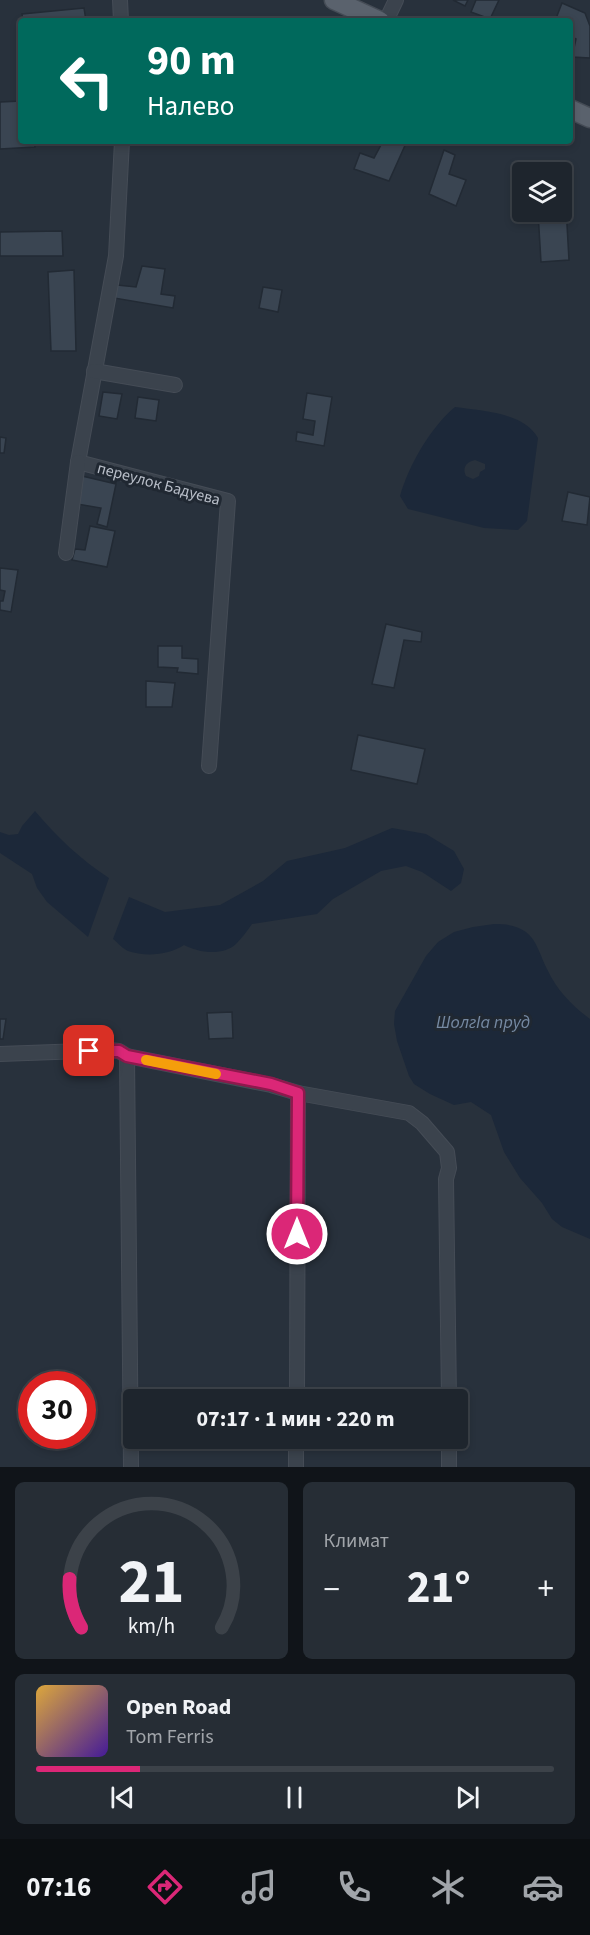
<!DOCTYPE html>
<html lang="ru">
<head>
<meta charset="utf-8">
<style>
	:root { --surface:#1e252d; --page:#262d35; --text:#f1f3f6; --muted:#a1a5aa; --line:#3c4249; --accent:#db2777 }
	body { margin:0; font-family:"Source Sans 3",sans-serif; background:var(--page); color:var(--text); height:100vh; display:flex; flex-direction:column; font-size:22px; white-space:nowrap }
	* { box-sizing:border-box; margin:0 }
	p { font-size:20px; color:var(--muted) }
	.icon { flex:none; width:33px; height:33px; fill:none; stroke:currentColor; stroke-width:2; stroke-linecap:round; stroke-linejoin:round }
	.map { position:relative; height:1467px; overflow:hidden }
	.side { display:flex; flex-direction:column; gap:15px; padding:15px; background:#101419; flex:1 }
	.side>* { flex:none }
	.banner { position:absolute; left:18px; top:18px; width:555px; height:126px; border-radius:6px; box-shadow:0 3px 9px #0003,0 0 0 2px var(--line); background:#00695c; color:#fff; overflow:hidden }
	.buttons { position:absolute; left:512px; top:162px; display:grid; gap:12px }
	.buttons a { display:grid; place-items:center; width:60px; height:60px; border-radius:6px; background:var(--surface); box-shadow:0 3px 9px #0003,0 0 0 2px var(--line); font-size:30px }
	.speed { position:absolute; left:18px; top:1371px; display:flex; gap:12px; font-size:30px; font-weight:700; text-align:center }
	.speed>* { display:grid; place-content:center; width:78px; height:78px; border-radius:50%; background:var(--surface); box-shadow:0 3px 9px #0003,0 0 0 2px var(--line); line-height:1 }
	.speed .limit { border:9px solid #d22; background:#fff; color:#111 }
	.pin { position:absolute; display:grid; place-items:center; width:51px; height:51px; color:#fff; margin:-26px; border-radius:12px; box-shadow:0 3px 9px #0006 }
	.me { position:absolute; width:66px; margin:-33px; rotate:0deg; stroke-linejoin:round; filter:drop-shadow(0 0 4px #0008) }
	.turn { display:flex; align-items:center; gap:21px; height:126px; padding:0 30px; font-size:27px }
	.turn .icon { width:78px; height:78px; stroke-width:2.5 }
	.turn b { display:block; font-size:42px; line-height:51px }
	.big { font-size:45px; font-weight:700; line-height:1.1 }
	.side .tile { flex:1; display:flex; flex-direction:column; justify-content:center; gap:9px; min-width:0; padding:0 21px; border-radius:9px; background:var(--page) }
	.side .dial { align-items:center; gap:0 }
	.dial svg { height:156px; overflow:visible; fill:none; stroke:var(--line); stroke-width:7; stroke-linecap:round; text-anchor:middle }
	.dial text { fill:var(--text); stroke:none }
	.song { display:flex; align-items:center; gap:18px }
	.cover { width:72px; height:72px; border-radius:9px; background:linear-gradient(135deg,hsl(40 70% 55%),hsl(260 70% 35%)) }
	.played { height:6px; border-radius:3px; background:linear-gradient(90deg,var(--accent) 20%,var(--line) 20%) }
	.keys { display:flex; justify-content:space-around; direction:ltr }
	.heat { display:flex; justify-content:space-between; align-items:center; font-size:33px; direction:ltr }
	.side .tiles { flex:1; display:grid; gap:15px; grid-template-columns:1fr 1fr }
	.tile:last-child { grid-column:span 2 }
	.trip { position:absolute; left:123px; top:1389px; width:345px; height:60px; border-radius:6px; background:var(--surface); box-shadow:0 3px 9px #0003,0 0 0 2px var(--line); font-weight:700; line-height:60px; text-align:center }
	.tab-bar { display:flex; height:96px; justify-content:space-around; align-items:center; background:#0c0f12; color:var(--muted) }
	.tab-bar .icon { width:42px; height:42px }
	.tab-bar .on { color:var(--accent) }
	.tab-bar b { font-size:27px; color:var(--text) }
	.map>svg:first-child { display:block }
</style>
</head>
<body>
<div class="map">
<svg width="590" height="1467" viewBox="0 0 590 1467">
	<rect width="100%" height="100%" fill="#28313c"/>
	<g fill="#1c2839" fill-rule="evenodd">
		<path d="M455,407C482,411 523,412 538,438L527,521L518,530L484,528L408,509L400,496C409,465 430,428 455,407ZM475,460L485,464V469L480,472L479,476L473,479L466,476C462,468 466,462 475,460Z"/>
		<path d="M35,811C57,837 80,859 109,878L88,937L47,902L37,888L32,874L0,853V832L9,835L18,834L22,826Z"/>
		<path d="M392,828L426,834L454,851L464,869L461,883L451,891L422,872L406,866L381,871L333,899L317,914L252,924C247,931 242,938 236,944C223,956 199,953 184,945C169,955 146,957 128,951C123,949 118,943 113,939L129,897L165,912L220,905L263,881L287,861L345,848Z"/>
		<path d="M494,924C505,924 517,925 526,932C537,940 541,958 547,969C557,990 571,1005 590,1019V1239L562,1227L552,1219L542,1203L520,1178L504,1152L491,1115L471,1102L454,1105L430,1094L414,1084L409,1076L397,1041L394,1024L395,1011L426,956L438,942L454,932L473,927Z"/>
	</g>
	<g fill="#3a4552" stroke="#222a34" stroke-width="1.5">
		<polygon points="453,0 468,0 465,6"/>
		<polygon points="476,0 499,0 490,19 471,12"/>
		<polygon points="562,3 585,13 590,26 590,58 572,57 576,39 570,36 570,21 555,21"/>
		<polygon points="84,8 86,21 23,21 22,14"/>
		<polygon points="21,101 21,141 34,141 35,147 0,149 0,102"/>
		<polygon points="379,141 407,141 389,181 354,169 360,153 374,158 382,143"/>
		<polygon points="444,150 455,155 449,174 466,180 456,206 429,194"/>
		<polygon points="566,207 569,260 541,262 538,212 561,212 561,208"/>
		<polygon points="62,231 63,256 0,256 0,232"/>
		<polygon points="142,266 165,269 161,294 175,296 173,308 114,298 117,285 136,287"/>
		<polygon points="74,270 76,351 51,351 48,272"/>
		<polygon points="263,287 282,290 278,312 259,308"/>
		<polygon points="103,392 122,394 117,419 99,416"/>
		<polygon points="307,393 332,397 324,446 296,441 297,432 313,435 315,421 303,419"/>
		<polygon points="138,397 159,400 156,421 135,418"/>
		<polygon points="0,437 6,438 4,453 0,453"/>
		<polygon points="82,476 116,484 107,527 97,524 101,508 77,504"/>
		<polygon points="568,492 590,497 587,525 562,521"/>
		<polygon points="90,526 115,531 107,567 72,560 75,549 85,550"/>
		<polygon points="0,568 18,570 11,612 0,610 0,601 3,601 5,591 0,590"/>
		<polygon points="386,624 422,632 421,642 404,640 394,688 372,684"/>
		<polygon points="158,646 182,646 182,658 198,659 198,674 177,672 178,668 158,667"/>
		<polygon points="146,681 175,683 172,707 146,707"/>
		<polygon points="358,735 425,749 417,784 351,770"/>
		<polygon points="232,1012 233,1038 209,1039 207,1013"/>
		<polygon points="0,1019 6,1019 3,1039 0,1039"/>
	</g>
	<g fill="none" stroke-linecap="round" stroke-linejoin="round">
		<g stroke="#454c56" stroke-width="16">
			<g id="minor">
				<polyline points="120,0 121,21"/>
				<polyline points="386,21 396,0"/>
				<polyline points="122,141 116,256 78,462 228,501 209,766"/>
				<polyline points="94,371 175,385"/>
				<polyline points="66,553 78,462"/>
				<polyline points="0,1054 110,1050 119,1051 127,1056 131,1467"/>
				<polyline points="127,1056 271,1085 298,1093 409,1113 422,1123 447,1152 449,1168 446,1179 449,1400"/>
				<polyline points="297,1400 298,1093"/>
				<polyline points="296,1467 296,1438"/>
				<polyline points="449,1467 449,1438"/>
			</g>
		</g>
		<g stroke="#454c56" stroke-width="21">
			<g id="major">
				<polyline points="334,0 380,21"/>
				<polyline points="570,109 590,118"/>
			</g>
		</g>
		<use href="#minor" stroke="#3b434d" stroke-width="14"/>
		<use href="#major" stroke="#5a626d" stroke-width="18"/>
	</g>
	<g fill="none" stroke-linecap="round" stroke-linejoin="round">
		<g stroke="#8e194d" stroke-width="15">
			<polyline id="route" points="89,1051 119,1051 127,1056 271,1084 298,1093 297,1234"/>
		</g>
		<use href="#route" stroke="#db2777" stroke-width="10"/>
		<polyline stroke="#f59e0b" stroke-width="10" points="146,1060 216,1074"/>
	</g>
	<g text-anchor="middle" stroke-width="6" stroke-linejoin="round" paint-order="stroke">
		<g font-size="16" fill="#b8bec8" stroke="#202832">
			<text transform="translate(159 483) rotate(15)" y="6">переулок Бадуева</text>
		</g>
		<g font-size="18" font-style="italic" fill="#7589a2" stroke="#202832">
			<text x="483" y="1028">ШолгIа пруд</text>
		</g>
	</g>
</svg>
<div class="buttons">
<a><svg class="icon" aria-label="layers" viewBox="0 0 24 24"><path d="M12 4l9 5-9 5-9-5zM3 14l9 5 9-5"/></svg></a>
</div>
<div class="speed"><div class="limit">30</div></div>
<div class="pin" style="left:89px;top:1051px;background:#d93025"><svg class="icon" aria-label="arrive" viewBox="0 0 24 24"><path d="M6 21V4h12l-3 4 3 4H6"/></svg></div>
<svg class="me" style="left:297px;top:1234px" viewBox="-20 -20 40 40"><circle r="17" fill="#db2777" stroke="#fff" stroke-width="3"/><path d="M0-11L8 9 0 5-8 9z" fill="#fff"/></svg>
<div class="trip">07:17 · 1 мин · 220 m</div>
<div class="banner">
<div class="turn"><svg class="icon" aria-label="left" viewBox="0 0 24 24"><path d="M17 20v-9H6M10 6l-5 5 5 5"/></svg><div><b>90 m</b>Налево</div></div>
</div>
</div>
<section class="side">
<div class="tiles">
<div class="tile dial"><svg viewBox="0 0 100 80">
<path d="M14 69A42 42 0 1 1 86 69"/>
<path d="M14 69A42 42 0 0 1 8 44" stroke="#db2777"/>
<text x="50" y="56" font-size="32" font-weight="700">21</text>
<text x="50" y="72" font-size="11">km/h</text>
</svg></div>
<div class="tile"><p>Климат</p>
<div class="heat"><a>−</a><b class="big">21°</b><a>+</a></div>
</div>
<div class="tile">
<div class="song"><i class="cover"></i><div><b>Open Road</b><p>Tom Ferris</p></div></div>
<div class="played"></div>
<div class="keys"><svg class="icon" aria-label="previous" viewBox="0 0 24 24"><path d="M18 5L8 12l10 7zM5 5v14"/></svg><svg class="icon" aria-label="pause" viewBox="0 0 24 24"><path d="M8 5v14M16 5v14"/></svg><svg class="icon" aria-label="next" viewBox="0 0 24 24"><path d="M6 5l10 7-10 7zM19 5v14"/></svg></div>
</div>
</div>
</section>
<nav class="tab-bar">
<b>07:16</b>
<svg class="icon on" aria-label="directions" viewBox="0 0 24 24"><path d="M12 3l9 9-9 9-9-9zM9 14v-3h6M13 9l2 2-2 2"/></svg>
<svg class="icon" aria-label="music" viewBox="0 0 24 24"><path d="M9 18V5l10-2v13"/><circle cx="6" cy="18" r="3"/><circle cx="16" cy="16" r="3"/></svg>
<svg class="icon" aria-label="phone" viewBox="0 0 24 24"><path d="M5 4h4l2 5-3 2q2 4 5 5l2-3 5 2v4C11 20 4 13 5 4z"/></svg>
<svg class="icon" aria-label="climate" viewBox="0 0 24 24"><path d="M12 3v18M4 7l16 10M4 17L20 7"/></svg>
<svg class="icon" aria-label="car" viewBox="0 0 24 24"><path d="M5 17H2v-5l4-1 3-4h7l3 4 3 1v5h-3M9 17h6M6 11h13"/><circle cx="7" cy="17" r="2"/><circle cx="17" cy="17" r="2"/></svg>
</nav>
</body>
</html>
